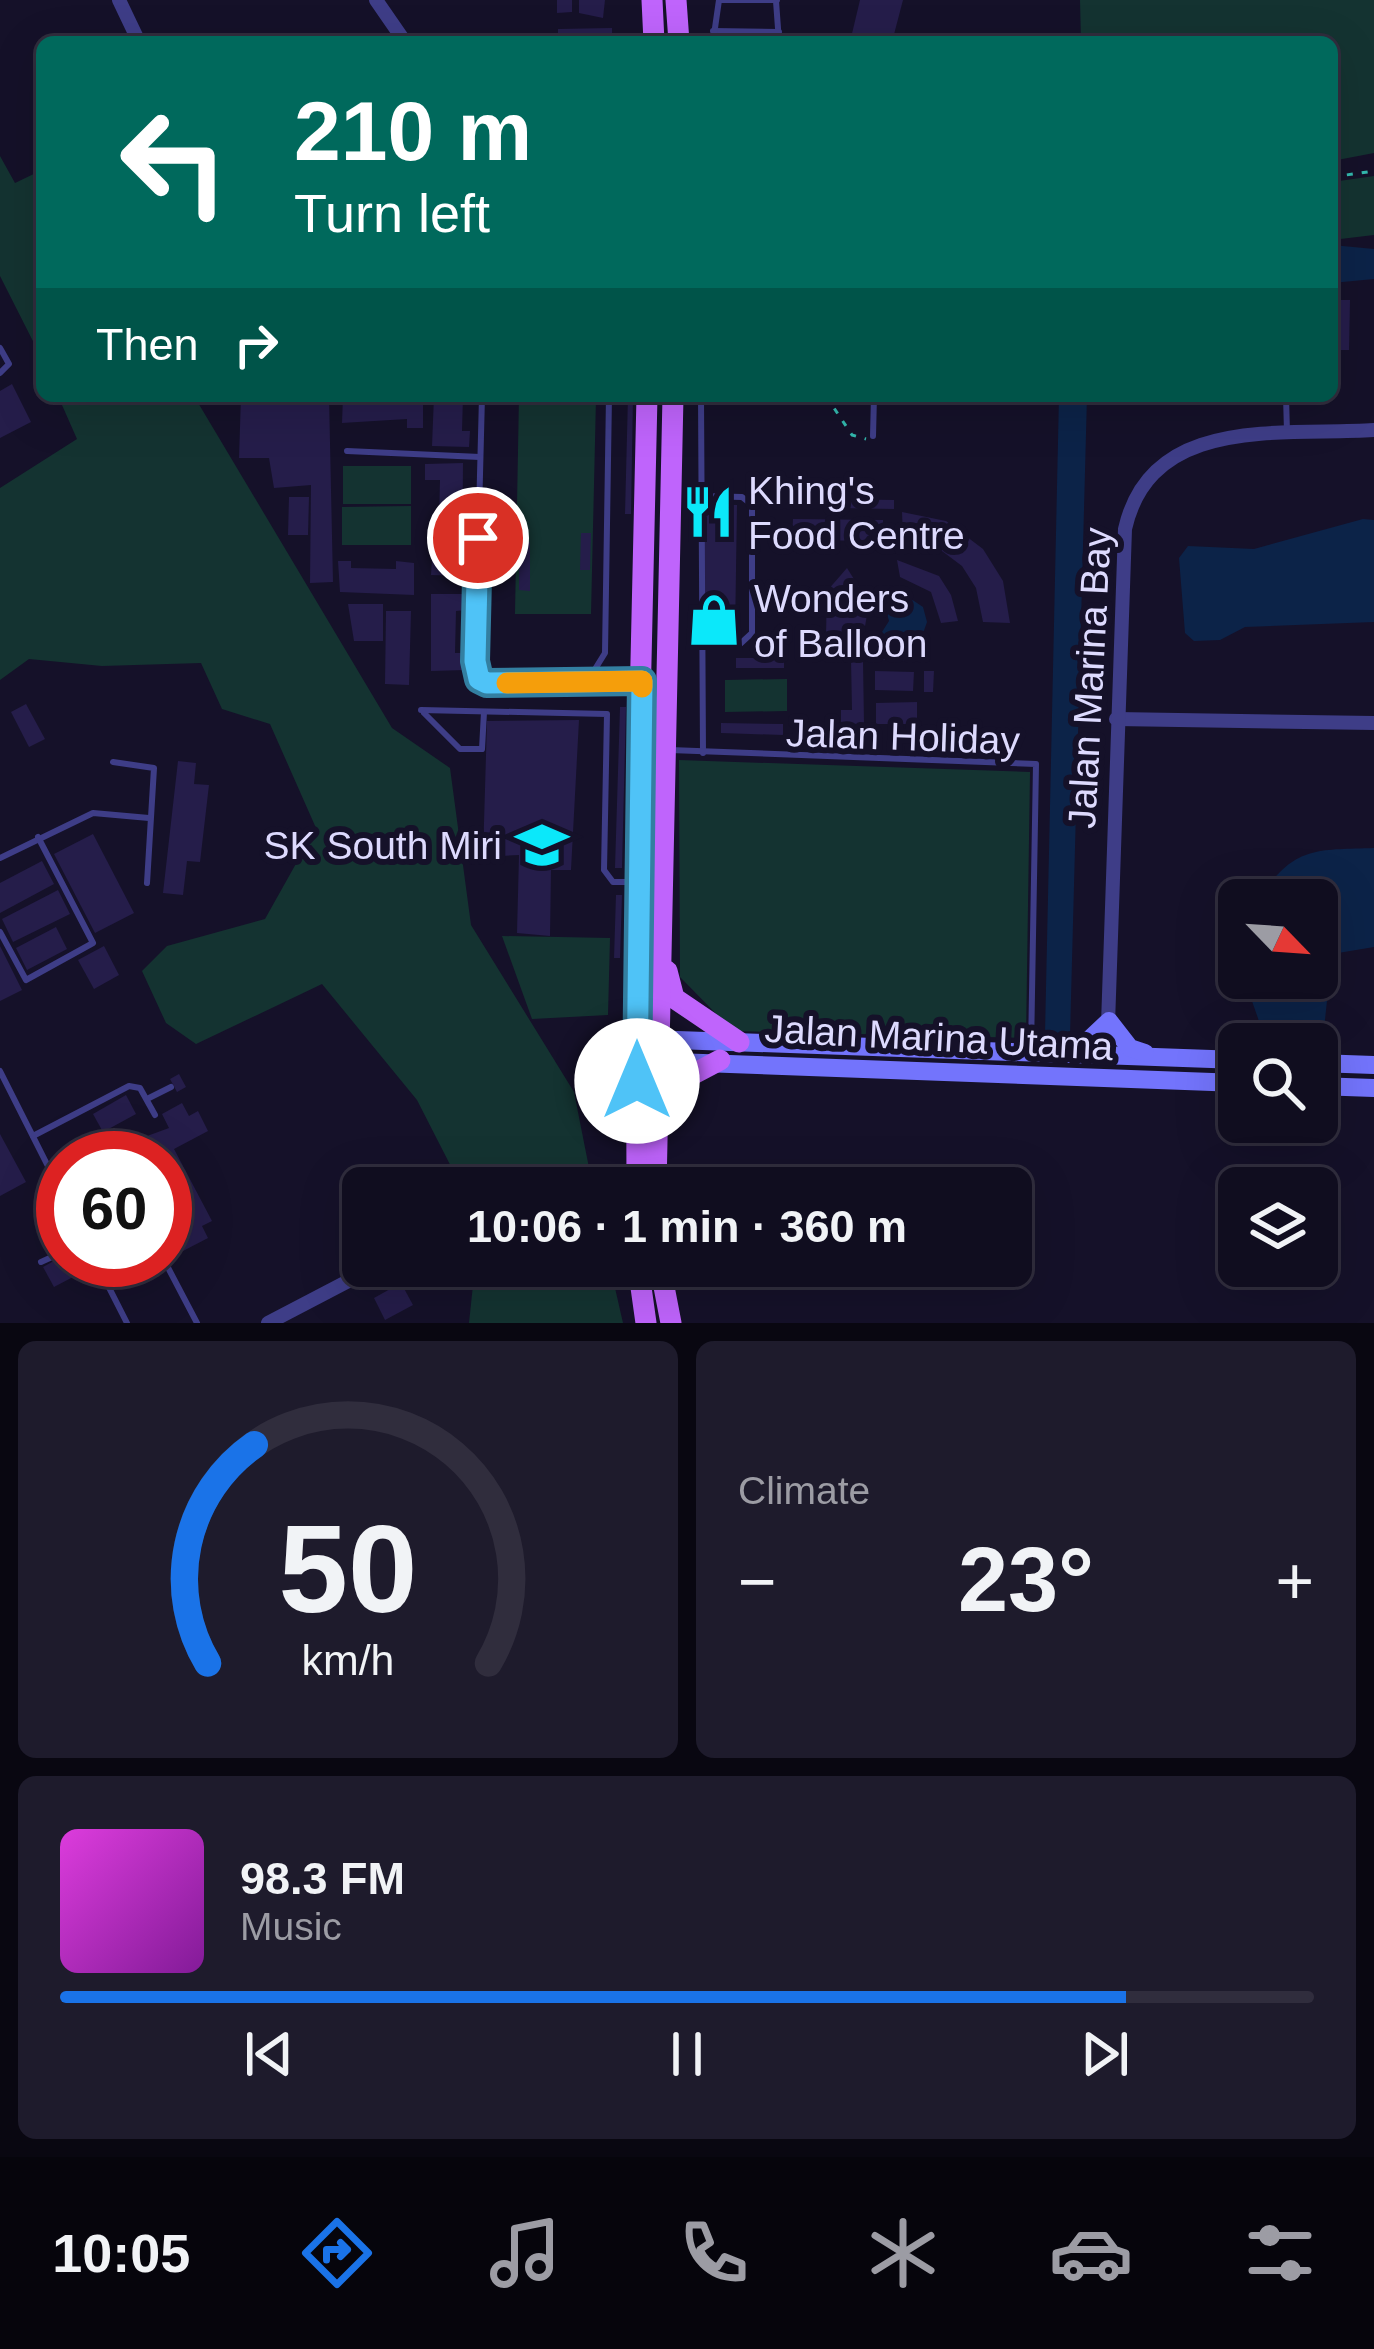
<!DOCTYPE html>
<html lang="en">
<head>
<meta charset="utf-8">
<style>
	:root { --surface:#100d1f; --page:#1e1b2c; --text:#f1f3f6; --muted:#9c9ca4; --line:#302d3d; --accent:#1a73e8 }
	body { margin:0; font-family:Arial,sans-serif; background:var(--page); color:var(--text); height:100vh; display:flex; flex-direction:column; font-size:45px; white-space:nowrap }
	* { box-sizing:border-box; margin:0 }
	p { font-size:39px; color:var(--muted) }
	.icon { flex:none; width:66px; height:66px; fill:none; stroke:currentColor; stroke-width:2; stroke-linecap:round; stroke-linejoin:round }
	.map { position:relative; height:1323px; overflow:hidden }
	.sheet { display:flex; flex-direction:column; gap:18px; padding:18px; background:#090711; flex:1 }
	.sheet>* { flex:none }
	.guide { position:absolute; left:36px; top:36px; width:1302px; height:366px; border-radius:18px; box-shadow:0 12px 48px #0002,0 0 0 3px var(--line); background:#00695c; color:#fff; overflow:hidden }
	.needle { width:78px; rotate:115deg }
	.tools { position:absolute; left:1218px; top:879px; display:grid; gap:24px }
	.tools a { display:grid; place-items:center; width:120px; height:120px; border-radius:18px; background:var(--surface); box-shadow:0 12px 48px #0002,0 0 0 3px var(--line); font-size:60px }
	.speed { position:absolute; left:36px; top:1131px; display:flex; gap:24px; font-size:60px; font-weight:700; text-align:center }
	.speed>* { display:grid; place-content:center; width:156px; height:156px; border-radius:50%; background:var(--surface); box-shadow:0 12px 48px #0002,0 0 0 3px var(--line); line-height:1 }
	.speed .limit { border:18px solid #d22; background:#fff; color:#111 }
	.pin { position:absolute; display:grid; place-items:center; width:102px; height:102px; color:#fff; margin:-51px; border:6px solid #fff; border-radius:50%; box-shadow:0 3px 12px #0007 }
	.me { position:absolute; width:132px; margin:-66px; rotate:0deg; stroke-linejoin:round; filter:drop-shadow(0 0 9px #0008) }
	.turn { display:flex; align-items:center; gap:42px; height:252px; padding:0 60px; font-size:54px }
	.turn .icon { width:156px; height:156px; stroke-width:2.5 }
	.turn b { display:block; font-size:84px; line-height:102px }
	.then { display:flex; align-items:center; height:114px; padding:0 60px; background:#0003; gap:24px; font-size:45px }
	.big { font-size:90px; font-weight:800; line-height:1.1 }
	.sheet .tile { flex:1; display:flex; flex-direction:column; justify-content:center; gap:18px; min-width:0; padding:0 42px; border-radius:18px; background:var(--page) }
	.sheet .dial { align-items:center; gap:0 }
	.dial svg { height:312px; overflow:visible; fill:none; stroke:var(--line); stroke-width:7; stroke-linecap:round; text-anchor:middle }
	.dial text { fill:var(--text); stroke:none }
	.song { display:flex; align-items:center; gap:36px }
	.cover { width:144px; height:144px; border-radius:18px; background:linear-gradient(135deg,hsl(300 70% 55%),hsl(290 70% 35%)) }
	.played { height:12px; border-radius:6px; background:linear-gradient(90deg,var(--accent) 85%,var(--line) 85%) }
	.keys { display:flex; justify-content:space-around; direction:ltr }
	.heat { display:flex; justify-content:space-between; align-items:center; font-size:66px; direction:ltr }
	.sheet .tiles { flex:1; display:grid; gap:18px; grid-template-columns:1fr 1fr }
	.tile:last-child { grid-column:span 2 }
	.trip { position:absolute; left:342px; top:1167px; width:690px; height:120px; border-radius:18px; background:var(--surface); box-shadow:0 12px 48px #0002,0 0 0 3px var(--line); font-weight:800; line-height:120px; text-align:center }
	.dock { display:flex; height:192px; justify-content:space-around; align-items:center; background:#06050c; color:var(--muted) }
	.dock .icon { width:84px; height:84px }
	.dock .active { color:var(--accent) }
	.dock b { font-size:54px; color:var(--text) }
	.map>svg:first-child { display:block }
</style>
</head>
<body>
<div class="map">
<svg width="1374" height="1323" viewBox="0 0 1374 1323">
	<rect width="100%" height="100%" fill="#151129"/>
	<g fill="#143331">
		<polygon points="1080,0 1374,0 1374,153 1332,161 1332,42 1081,42"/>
		<polygon points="0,156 15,183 42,170 42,359 0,276"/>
		<polygon points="1374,176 1374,235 1332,240 1332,182"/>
		<polygon points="58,396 194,396 392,728 450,768 471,925 574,1092 593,1188 462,1188 417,1100 322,984 196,1044 166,1023 142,971 167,946 265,919 316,828 270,724 222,709 201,663 102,666 29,659 0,680 0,488 77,439"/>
		<polygon points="519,396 596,398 591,614 515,614"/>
		<rect x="343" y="466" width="68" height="38"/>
		<polygon points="411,506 411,545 342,545 342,507"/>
		<polygon points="787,679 787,711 725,712 725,680"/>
		<polygon points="679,760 1030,772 1026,1038 733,1031 680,977"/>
		<polygon points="502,936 610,938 608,1015 532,1019"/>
		<polygon points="475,1266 610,1266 623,1323 469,1323"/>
	</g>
	<g fill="#0c2348">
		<polygon points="1332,245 1374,249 1374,279 1332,283"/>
		<polygon points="1059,396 1087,396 1070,1036 1045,1034"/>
		<polygon points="1363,519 1374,520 1374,622 1245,627 1220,640 1194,641 1185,633 1179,558 1188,546 1254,549"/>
		<path d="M905,595L923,607L927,622L921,639C908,647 890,647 882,632L889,621L884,602Z"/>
		<path d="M1374,848V947L1332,954L1324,1029L1261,1027L1244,978H1317V900H1258C1294,846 1314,850 1374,848Z"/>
	</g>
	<g fill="#251d4a">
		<polygon points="557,0 572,0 572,12 557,13"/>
		<polygon points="579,0 605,0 603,18 579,13"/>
		<polygon points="860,0 903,0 892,42 850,42"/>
		<polygon points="612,28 612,42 558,42 558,29"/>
		<polygon points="1332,300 1350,300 1349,350 1332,350"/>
		<polygon points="12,384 31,422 0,438 0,391"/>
		<polygon points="241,396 329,396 333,582 310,583 311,485 274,488 269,458 239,458"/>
		<polygon points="343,396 423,396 423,428 407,428 407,419 342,423"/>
		<polygon points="434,396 463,396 462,431 470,431 469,447 432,446"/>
		<polygon points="628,396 633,396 631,514 625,514"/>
		<polygon points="463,463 462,576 431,575 432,559 438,559 440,480 425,480 425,464"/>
		<polygon points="289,497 309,497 308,535 288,535"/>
		<polygon points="780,498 894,500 894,509 780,507"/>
		<polygon points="705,504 737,505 735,635 702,634"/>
		<polygon points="902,512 946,521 983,549 1003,581 1010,623 983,622 976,588 962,566 934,545 903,539"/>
		<polygon points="793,519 883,520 883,541 792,540"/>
		<polygon points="581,533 591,533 590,570 580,570"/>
		<polygon points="519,542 530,542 530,591 519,590"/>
		<polygon points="897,560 939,576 951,595 958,621 941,623 931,592 900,577"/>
		<polygon points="338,561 351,561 351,568 396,569 396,561 414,563 414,595 340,592"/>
		<polygon points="847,568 869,603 862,644 849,661 826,635 827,591"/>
		<polygon points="431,594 466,594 466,610 456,611 455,653 466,653 465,670 431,671"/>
		<polygon points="348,604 383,604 383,641 354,641"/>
		<polygon points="386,611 411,611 409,685 385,684"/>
		<polygon points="867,646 913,648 913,661 867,659"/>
		<rect x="736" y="658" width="48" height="10"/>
		<polygon points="851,660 863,660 864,724 841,725 841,710 852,710"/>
		<polygon points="875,671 914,672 913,691 875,690"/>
		<polygon points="924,671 934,671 933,692 924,692"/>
		<polygon points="917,702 917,724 876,724 876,703"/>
		<polygon points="26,704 45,739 29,747 11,712"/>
		<polygon points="620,707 626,707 622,868 615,868"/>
		<polygon points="579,720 571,870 551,870 550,936 517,933 519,855 483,857 487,721"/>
		<polygon points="721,723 783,724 783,735 721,733"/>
		<polygon points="178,761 196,763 194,784 209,785 200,862 187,861 183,895 163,893"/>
		<polygon points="93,834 134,913 95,933 54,854"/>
		<polygon points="42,861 54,884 0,913 0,883"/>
		<polygon points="58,890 70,914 13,942 2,919"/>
		<polygon points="616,895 622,895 620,958 614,958"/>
		<polygon points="56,927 67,949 27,970 16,948"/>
		<polygon points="0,946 22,990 0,1001"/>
		<polygon points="104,946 119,975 94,989 78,960"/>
		<polygon points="179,1074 186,1087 177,1092 170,1079"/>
		<polygon points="126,1095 136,1114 103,1132 93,1114"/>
		<polygon points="182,1103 189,1116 198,1111 208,1131 174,1149 212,1221 202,1226 208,1238 183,1251 177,1238 165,1244 165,1158 123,1158 133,1153 128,1143 169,1128 162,1114"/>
		<polygon points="0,1134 26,1182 0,1196"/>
		<polygon points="63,1256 73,1277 54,1287 43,1267"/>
		<polygon points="401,1283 413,1305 385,1320 374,1298"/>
	</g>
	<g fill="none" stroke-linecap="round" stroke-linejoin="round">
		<g stroke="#33b9ae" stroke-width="3" stroke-dasharray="6 9" stroke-linecap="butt">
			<polyline points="1332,177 1374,171"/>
			<polyline points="826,396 852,435 866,439"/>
		</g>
		<g stroke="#3e3d87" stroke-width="6">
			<polyline points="776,1 779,42"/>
			<polyline points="713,31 779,32"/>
			<polyline points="713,42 719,0 777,0"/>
			<polyline points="0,348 9,364 0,373"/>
			<polyline points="482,396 475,671 487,683 635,681"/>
			<polyline points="701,396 703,753"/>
			<polyline points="1286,396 1287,432"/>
			<polyline points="873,436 874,396"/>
			<polyline points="347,451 480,457"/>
			<polyline points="699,645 740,644 752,633 752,505 742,497 700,496"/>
			<polyline points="587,682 605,653 609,396"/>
			<polyline points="421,710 607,714 604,870 613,882 633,882"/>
			<polyline points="424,713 460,749 482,749 484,712"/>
			<polyline points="670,750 1036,764 1031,1050"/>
			<polyline points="113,762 154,768 147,883"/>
			<polyline points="0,858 93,813 149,818"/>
			<polyline points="0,932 26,980 93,943 38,837"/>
			<polyline points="0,1071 63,1196"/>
			<polyline points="147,1099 171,1087"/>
			<polyline points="33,1136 129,1086 140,1088 155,1115"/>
			<polyline points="95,1260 127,1323"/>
			<polyline points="164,1260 197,1323"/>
			<polyline points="41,1262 63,1252"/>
		</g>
		<g stroke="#3e3d87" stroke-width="14">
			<polyline points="119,0 139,42"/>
			<polyline points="376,0 405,42"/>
			<polyline points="1116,719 1374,723"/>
			<path d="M1107,1053L1125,529C1151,414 1282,436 1374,430"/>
			<polyline points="268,1323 377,1266"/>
		</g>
		<g stroke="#7374fc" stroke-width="18">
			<polyline points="648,1039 1239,1060"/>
			<polyline points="1076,1052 1109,1021 1130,1048 1145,1053"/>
			<polyline points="648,1061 1239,1083"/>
			<polyline points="1317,1063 1374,1065"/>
			<polyline points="1317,1086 1374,1088"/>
		</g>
		<g stroke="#bf64fc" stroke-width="21">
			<polyline points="652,0 654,42"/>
			<polyline points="676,0 679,42"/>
			<polyline points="667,971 674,998 739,1042"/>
			<polyline points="658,1110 684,1079 720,1060"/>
			<polyline points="637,1188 636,882 647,396"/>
			<polyline points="656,1188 673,396"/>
			<polyline points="638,1266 646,1323"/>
			<polyline points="660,1266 671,1323"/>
		</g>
	</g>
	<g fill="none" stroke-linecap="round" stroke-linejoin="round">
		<g stroke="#337fa1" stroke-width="30">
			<polyline id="route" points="478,538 475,661 479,679 487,683 642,681 637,1081"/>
		</g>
		<use href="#route" stroke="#4fc3f7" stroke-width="21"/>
		<polyline stroke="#f59e0b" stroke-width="21" points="507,683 642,681 642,687"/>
	</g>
	<defs>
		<g id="restaurant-bare" transform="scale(4.14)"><path d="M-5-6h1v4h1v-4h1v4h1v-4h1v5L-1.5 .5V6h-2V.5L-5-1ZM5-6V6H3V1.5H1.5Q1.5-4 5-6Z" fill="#0be8fa" stroke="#151129" stroke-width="2.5" paint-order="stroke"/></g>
		<g id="shop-bare" transform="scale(4.14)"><path d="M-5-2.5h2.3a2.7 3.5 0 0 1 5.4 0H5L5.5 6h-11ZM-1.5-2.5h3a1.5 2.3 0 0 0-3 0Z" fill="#0be8fa" stroke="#151129" stroke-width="2.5" paint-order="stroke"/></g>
		<g id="school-bare" transform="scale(4.14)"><path d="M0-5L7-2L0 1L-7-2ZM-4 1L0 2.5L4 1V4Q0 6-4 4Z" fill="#0be8fa" stroke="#151129" stroke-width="2.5" paint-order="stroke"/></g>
	</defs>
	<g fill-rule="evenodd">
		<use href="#restaurant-bare" x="708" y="512"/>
		<use href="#shop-bare" x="714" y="620"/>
		<use href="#school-bare" x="542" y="845"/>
	</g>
	<g text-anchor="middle" stroke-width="12" stroke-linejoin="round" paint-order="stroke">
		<g font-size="39" fill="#dddafe" stroke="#151129" text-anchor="start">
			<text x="748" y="504">Khing's<tspan x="748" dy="45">Food Centre</tspan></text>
			<text x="754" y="612">Wonders<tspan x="754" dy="45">of Balloon</tspan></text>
			<text x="502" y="859" text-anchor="end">SK South Miri</text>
		</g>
		<g font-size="39" fill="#dddafe" stroke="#151129">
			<text transform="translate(1089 678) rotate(-87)" y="14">Jalan Marina Bay</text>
			<text transform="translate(903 736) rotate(2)" y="14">Jalan Holiday</text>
			<text transform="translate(939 1037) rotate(3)" y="14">Jalan Marina Utama</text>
		</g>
	</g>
</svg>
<div class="tools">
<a><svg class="needle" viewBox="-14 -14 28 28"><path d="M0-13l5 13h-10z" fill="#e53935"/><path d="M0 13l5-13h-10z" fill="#9c9ca4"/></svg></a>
<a><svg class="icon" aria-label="search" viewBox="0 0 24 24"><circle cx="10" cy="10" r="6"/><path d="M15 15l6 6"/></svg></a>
<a><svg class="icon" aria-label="layers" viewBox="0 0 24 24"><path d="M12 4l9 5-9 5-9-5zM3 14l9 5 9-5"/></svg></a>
</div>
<div class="speed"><div class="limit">60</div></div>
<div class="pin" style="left:478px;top:538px;background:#d93025"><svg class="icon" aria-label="arrive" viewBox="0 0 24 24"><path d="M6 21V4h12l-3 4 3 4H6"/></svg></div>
<svg class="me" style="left:637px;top:1081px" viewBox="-20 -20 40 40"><circle r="19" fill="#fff"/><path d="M0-13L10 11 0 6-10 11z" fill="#4fc3f7"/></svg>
<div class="trip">10:06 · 1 min · 360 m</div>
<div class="guide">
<div class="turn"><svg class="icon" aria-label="left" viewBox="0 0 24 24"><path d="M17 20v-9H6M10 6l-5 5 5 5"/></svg><div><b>210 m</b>Turn left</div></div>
<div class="then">Then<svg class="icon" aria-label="right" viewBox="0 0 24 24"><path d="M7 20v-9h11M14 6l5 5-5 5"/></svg></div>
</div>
</div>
<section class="sheet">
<div class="tiles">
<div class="tile dial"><svg viewBox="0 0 100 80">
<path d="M14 69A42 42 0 1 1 86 69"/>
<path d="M14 69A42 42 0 0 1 26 13" stroke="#1a73e8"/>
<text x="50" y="56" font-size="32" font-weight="700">50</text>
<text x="50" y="72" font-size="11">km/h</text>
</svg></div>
<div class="tile"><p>Climate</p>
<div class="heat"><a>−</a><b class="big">23°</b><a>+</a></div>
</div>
<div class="tile">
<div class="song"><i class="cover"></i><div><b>98.3 FM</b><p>Music</p></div></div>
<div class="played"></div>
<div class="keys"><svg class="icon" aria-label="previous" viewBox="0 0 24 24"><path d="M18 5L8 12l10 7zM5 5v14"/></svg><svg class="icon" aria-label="pause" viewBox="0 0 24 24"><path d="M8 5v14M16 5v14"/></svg><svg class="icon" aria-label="next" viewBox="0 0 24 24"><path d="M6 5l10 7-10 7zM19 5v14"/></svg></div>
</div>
</div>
</section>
<nav class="dock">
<b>10:05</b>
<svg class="icon active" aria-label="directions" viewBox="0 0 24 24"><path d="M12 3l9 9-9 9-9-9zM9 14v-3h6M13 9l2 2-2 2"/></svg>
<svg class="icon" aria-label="music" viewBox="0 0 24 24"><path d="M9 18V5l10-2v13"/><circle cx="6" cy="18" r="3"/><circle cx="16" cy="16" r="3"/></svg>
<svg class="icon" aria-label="phone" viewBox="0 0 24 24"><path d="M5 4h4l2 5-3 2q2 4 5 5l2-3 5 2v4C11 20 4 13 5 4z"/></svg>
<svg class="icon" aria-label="climate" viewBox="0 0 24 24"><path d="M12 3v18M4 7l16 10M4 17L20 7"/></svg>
<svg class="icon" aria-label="car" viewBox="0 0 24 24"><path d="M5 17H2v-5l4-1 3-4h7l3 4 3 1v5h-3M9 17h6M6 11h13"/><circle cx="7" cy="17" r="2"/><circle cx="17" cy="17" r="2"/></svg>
<svg class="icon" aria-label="filters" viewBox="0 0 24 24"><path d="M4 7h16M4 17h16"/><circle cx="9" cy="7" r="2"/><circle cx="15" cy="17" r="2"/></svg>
</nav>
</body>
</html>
